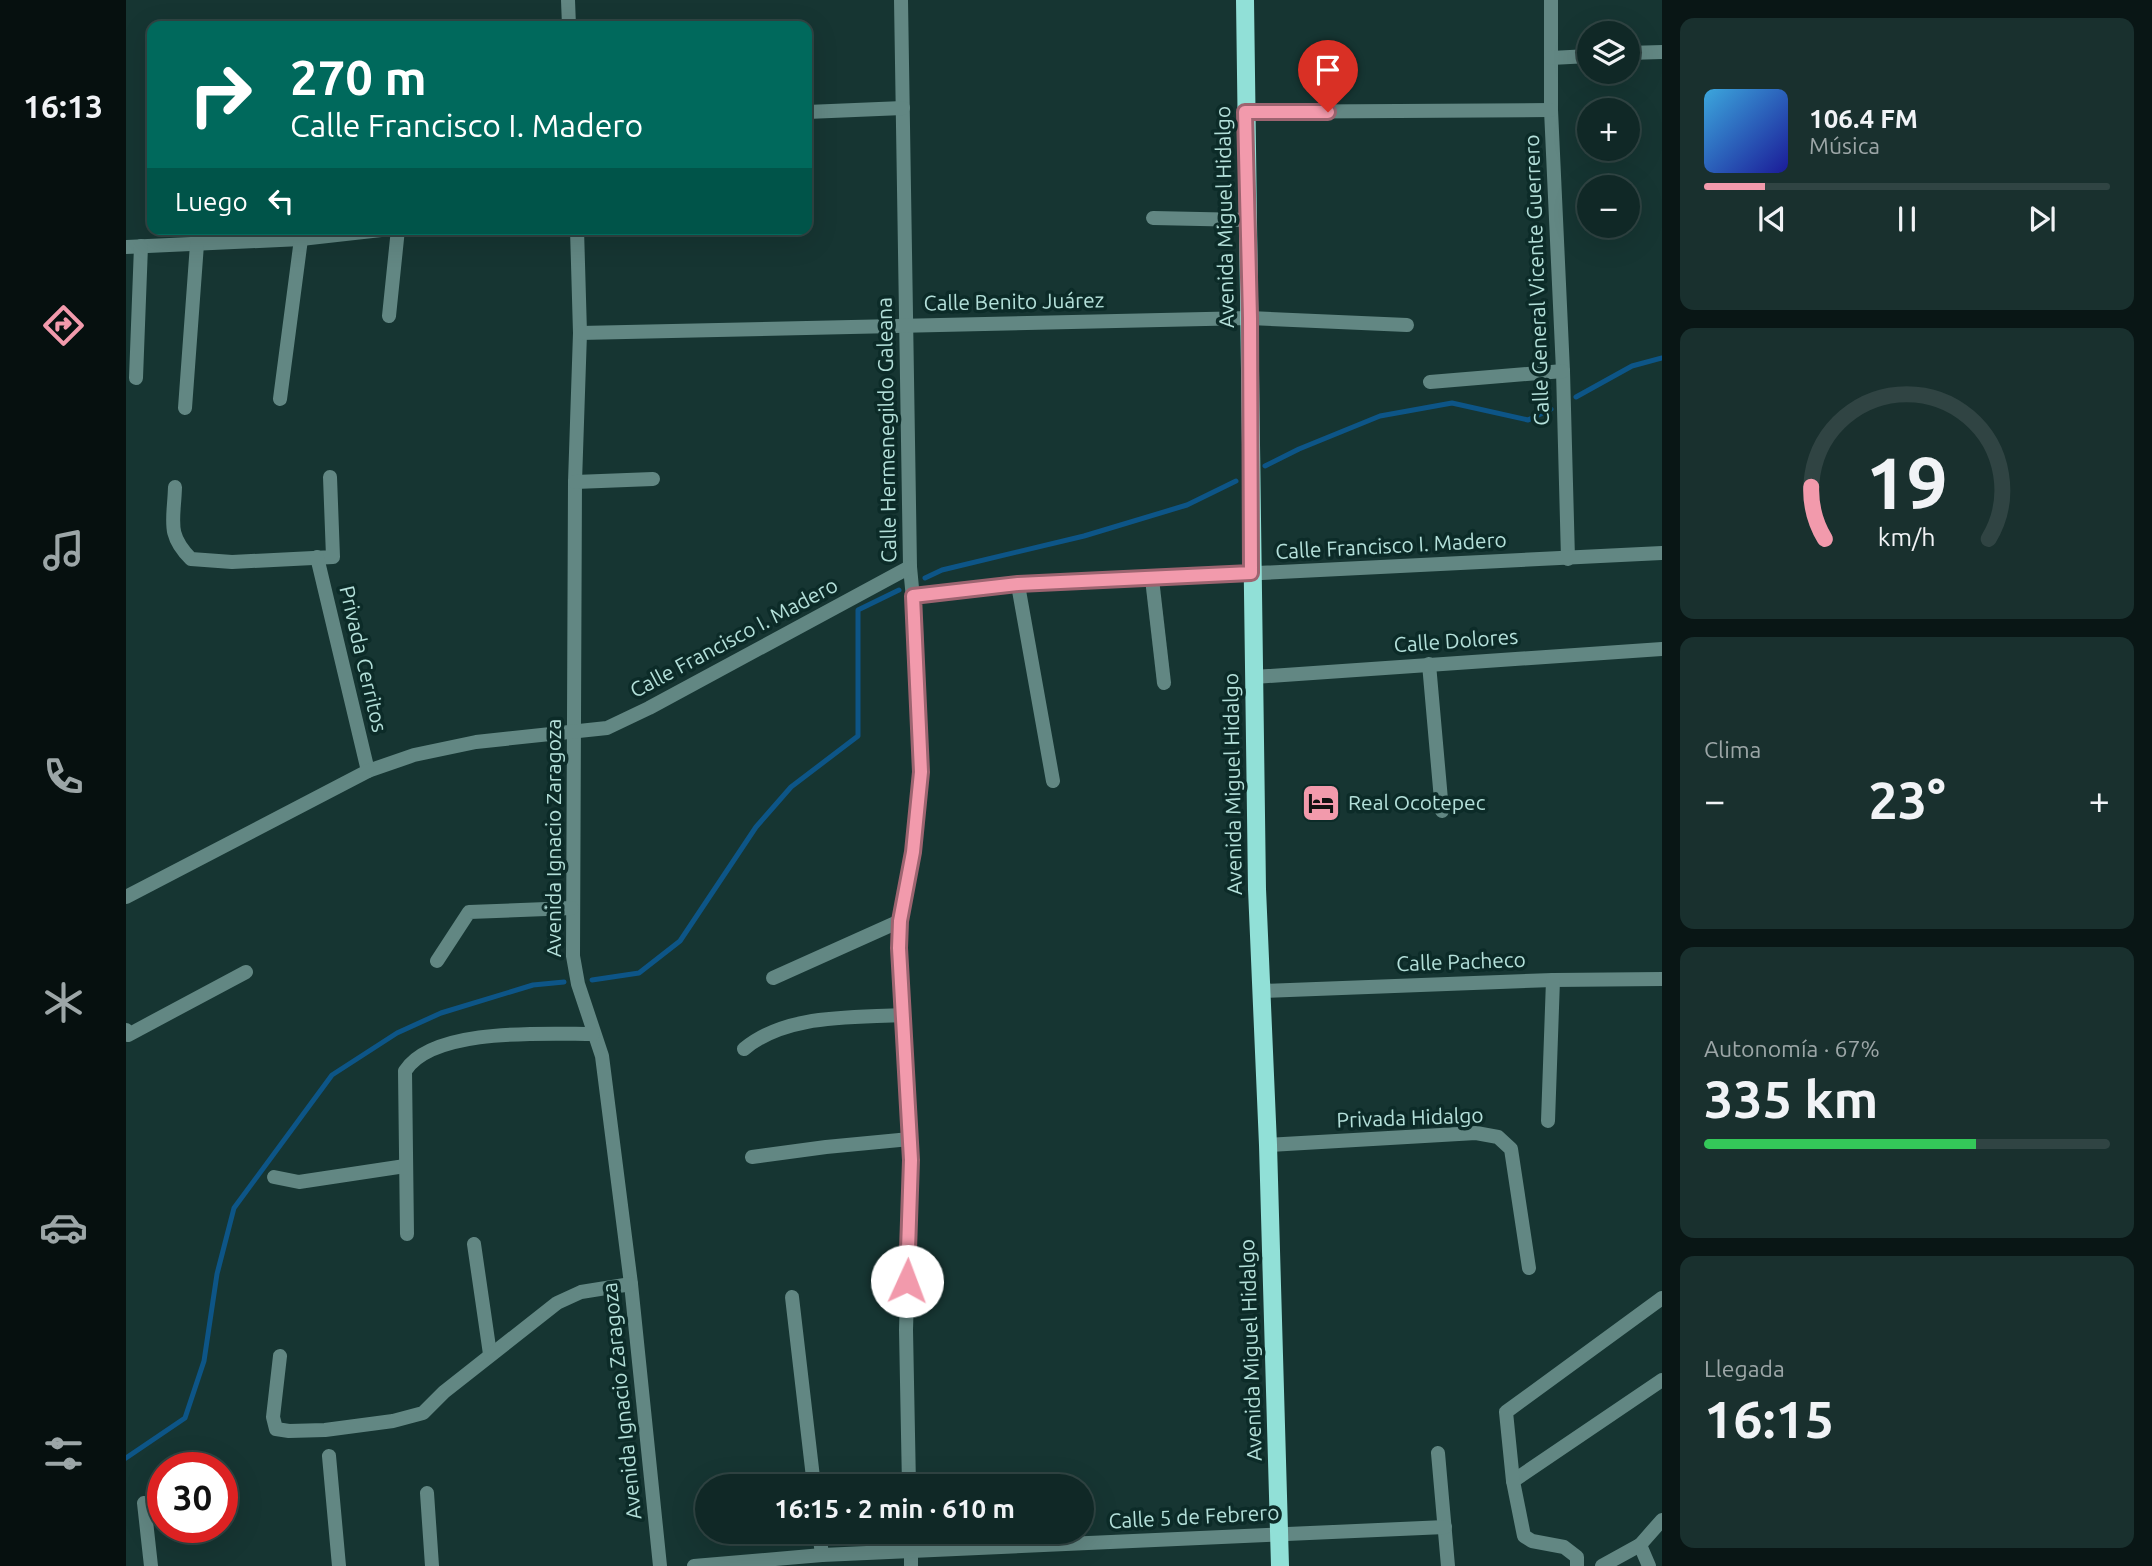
<!DOCTYPE html>
<html lang="es">
<head>
<meta charset="utf-8">
<style>
	:root { --surface:#102826; --page:#19302e; --text:#f1f3f6; --muted:#9ca6a7; --line:#304443; --accent:#f29aac }
	body { margin:0; font-family:Ubuntu,sans-serif; background:var(--page); color:var(--text); height:100vh; display:flex; flex-direction:column; font-size:26px; white-space:nowrap }
	* { box-sizing:border-box; margin:0 }
	p { font-size:23px; color:var(--muted) }
	.icon { flex:none; width:38px; height:38px; fill:none; stroke:currentColor; stroke-width:2; stroke-linecap:round; stroke-linejoin:round }
	.map { position:relative; flex:1; overflow:hidden }
	.panel { display:flex; flex-direction:column; gap:18px; padding:18px; background:#091615; width:490px }
	.panel>* { flex:none }
	.guide { position:absolute; left:21px; top:21px; width:665px; height:214px; border-radius:14px; box-shadow:0 7px 28px #0002,0 0 0 2px var(--line); background:#00695c; color:#fff; overflow:hidden }
	.tools { position:absolute; left:1451px; top:21px; display:grid; gap:14px }
	.tools a { display:grid; place-items:center; width:63px; height:63px; border-radius:50%; background:var(--surface); box-shadow:0 7px 28px #0002,0 0 0 2px var(--line); font-size:35px }
	.speed { position:absolute; left:21px; top:1452px; display:flex; gap:14px; font-size:35px; font-weight:700; text-align:center }
	.speed>* { display:grid; place-content:center; width:91px; height:91px; border-radius:50%; background:var(--surface); box-shadow:0 7px 28px #0002,0 0 0 2px var(--line); line-height:1 }
	.speed .limit { border:10px solid #d22; background:#fff; color:#111 }
	.pin { position:absolute; display:grid; place-items:center; width:60px; height:60px; color:#fff; margin:-72px -30px; border-radius:50% 50% 50% 0; rotate:-45deg; box-shadow:0 0 7px #0007 }
	.pin .icon { rotate:45deg }
	.me { position:absolute; width:77px; margin:-38px; rotate:2deg; stroke-linejoin:round; filter:drop-shadow(0 0 5px #0008) }
	.turn { display:flex; align-items:center; gap:24px; height:147px; padding:0 28px; font-size:32px }
	.turn .icon { width:91px; height:91px; stroke-width:2.5 }
	.turn b { display:block; font-size:49px; line-height:60px }
	.then { display:flex; align-items:center; height:66px; padding:0 28px; background:#0003; gap:14px; font-size:26px }
	.big { font-size:52px; font-weight:600; line-height:1.1 }
	.panel .card { flex:1; display:flex; flex-direction:column; justify-content:center; gap:10px; min-width:0; padding:0 24px; border-radius:14px; background:var(--page) }
	.panel .dial { align-items:center; gap:0 }
	.dial svg { height:182px; overflow:visible; fill:none; stroke:var(--line); stroke-width:7; stroke-linecap:round; text-anchor:middle }
	.dial text { fill:var(--text); stroke:none }
	.song { display:flex; align-items:center; gap:21px }
	.cover { width:84px; height:84px; border-radius:10px; background:linear-gradient(135deg,hsl(200 70% 55%),hsl(240 70% 35%)) }
	.played { height:7px; border-radius:4px; background:linear-gradient(90deg,var(--accent) 15%,var(--line) 15%) }
	.keys { display:flex; justify-content:space-around; direction:ltr }
	.heat { display:flex; justify-content:space-between; align-items:center; font-size:38px; direction:ltr }
	.charge { height:10px; border-radius:5px; background:linear-gradient(90deg,#34c759 67%,var(--line) 0) }
	.trip { position:absolute; left:569px; top:1474px; width:399px; height:70px; border-radius:35px; background:var(--surface); box-shadow:0 7px 28px #0002,0 0 0 2px var(--line); font-weight:600; line-height:70px; text-align:center }
	main { display:flex; flex:1; min-height:0 }
	.menu { display:flex; flex-direction:column; width:126px; justify-content:space-around; align-items:center; background:#06100f; color:var(--muted) }
	.menu .icon { width:49px; height:49px }
	.menu .current { color:var(--accent) }
	.menu b { font-size:32px; color:var(--text) }
	.map>svg:first-child { display:block }
</style>
</head>
<body>
<main>
<nav class="menu">
<b>16:13</b>
<svg class="icon current" aria-label="directions" viewBox="0 0 24 24"><path d="M12 3l9 9-9 9-9-9zM9 14v-3h6M13 9l2 2-2 2"/></svg>
<svg class="icon" aria-label="music" viewBox="0 0 24 24"><path d="M9 18V5l10-2v13"/><circle cx="6" cy="18" r="3"/><circle cx="16" cy="16" r="3"/></svg>
<svg class="icon" aria-label="phone" viewBox="0 0 24 24"><path d="M5 4h4l2 5-3 2q2 4 5 5l2-3 5 2v4C11 20 4 13 5 4z"/></svg>
<svg class="icon" aria-label="climate" viewBox="0 0 24 24"><path d="M12 3v18M4 7l16 10M4 17L20 7"/></svg>
<svg class="icon" aria-label="car" viewBox="0 0 24 24"><path d="M5 17H2v-5l4-1 3-4h7l3 4 3 1v5h-3M9 17h6M6 11h13"/><circle cx="7" cy="17" r="2"/><circle cx="17" cy="17" r="2"/></svg>
<svg class="icon" aria-label="filters" viewBox="0 0 24 24"><path d="M4 7h16M4 17h16"/><circle cx="9" cy="7" r="2"/><circle cx="15" cy="17" r="2"/></svg>
</nav>
<div class="map">
<svg width="1536" height="1566" viewBox="0 0 1536 1566">
	<rect width="100%" height="100%" fill="#163532"/>
	<g fill="none" stroke-linecap="round" stroke-linejoin="round">
		<g stroke="#0d5587" stroke-width="5">
			<polyline points="1450,397 1506,366 1536,358"/>
			<polyline points="1139,466 1173,449 1254,416 1326,403 1402,420 1425,409"/>
			<polyline points="799,578 816,570 958,536 1061,505 1110,481"/>
			<polyline points="466,980 513,973 554,941 630,827 665,787 732,736 732,610 773,590"/>
			<polyline points="0,1458 59,1418 78,1361 91,1274 108,1208 206,1075 271,1033 315,1013 407,985 438,982"/>
		</g>
		<g stroke="#628783" stroke-width="14">
			<polyline points="442,0 443,26"/>
			<polyline points="775,0 784,567 790,630 795,772 787,852 774,921 773,948 785,1160 780,1330 783,1486"/>
			<polyline points="1425,0 1425,110 1437,371 1442,559"/>
			<polyline points="1502,53 1536,52"/>
			<polyline points="1425,58 1463,56"/>
			<polyline points="681,112 777,108"/>
			<polyline points="1119,112 1425,110"/>
			<polyline points="1027,218 1121,220"/>
			<polyline points="451,229 454,333 449,482 447,956 452,984 476,1056 505,1284 534,1566"/>
			<polyline points="0,247 175,239 264,229"/>
			<polyline points="263,316 272,229"/>
			<polyline points="454,333 1124,318 1281,325"/>
			<polyline points="10,378 15,246"/>
			<polyline points="1304,382 1437,371"/>
			<polyline points="154,399 175,239"/>
			<polyline points="59,408 71,244"/>
			<polyline points="449,482 527,479"/>
			<path d="M49,487C48,521 40,534 65,559L106,562L207,557L204,477"/>
			<polyline points="191,557 242,771"/>
			<polyline points="1026,579 1038,683"/>
			<polyline points="892,585 927,781"/>
			<polyline points="787,595 892,585 1536,553"/>
			<polyline points="1303,664 1316,811"/>
			<polyline points="1128,677 1536,649"/>
			<polyline points="0,897 242,771 288,755 350,742 481,728 523,708 784,567"/>
			<polyline points="311,961 343,912 446,908"/>
			<polyline points="647,978 774,921"/>
			<polyline points="1135,991 1427,980 1536,979"/>
			<polyline points="0,1030 2,1035 120,972"/>
			<path d="M618,1049C660,1014 724,1018 776,1015"/>
			<polyline points="1422,1121 1427,980"/>
			<polyline points="1142,1145 1350,1133 1372,1137 1385,1149 1403,1268"/>
			<polyline points="626,1157 700,1147 784,1139"/>
			<polyline points="148,1177 173,1182 279,1166"/>
			<path d="M281,1234L279,1071C307,1027 419,1034 467,1034"/>
			<polyline points="348,1244 364,1354"/>
			<polyline points="666,1297 688,1486"/>
			<polyline points="154,1356 147,1417 150,1429 163,1431 199,1430 267,1421 297,1413 318,1392 431,1303 455,1292 505,1284"/>
			<polyline points="1312,1453 1322,1566"/>
			<polyline points="203,1456 213,1566"/>
			<polyline points="1387,1481 1536,1380"/>
			<polyline points="301,1493 306,1566"/>
			<polyline points="18,1503 25,1566"/>
			<polyline points="693,1531 696,1555"/>
			<polyline points="785,1531 785,1566"/>
			<polyline points="1514,1545 1523,1566"/>
			<polyline points="568,1566 696,1555 1319,1527"/>
			<polyline points="1451,1566 1451,1557 1438,1547 1406,1541 1398,1536 1387,1481 1380,1412 1536,1298"/>
			<polyline points="1476,1566 1514,1545 1536,1520"/>
		</g>
		<polyline stroke="#91e0d7" stroke-width="18" points="1119,0 1131,889 1142,1145 1154,1566"/>
	</g>
	<g fill="none" stroke-linecap="round" stroke-linejoin="round">
		<g stroke="#9d6470" stroke-width="18">
			<polyline id="route" points="781,1281 785,1160 773,948 774,921 787,852 795,772 787,596 892,584 1125,573 1124,318 1119,112 1202,112"/>
		</g>
		<use href="#route" stroke="#f29aac" stroke-width="12"/>
	</g>
	<defs>
		<g id="hotel-square" transform="scale(2.0125)"><rect x="-9" y="-9" width="18" height="18" rx="4" fill="#f29aac" stroke="#0c2b28"/><path d="M-6-4.5h1.5V1H6V5H4.5V3h-9V5H-6ZM-4 0a1.8 1.8 0 1 1 3.6 0ZM.5 0V-2.5h3Q6-2.5 6 0Z" fill="#111"/></g>
	</defs>
	<g fill-rule="evenodd">
		<use href="#hotel-square" x="1195" y="803"/>
	</g>
	<g text-anchor="middle" stroke-width="7" stroke-linejoin="round" paint-order="stroke">
		<g font-size="21" fill="#b4e0da" stroke="#0c2b28">
			<text transform="translate(1099 217) rotate(-91)" y="7">Avenida Miguel Hidalgo</text>
			<text transform="translate(1411 280) rotate(-92)" y="7">Calle General Vicente Guerrero</text>
			<text transform="translate(888 302) rotate(-1)" y="7">Calle Benito Juárez</text>
			<text transform="translate(761 430) rotate(-91)" y="7">Calle Hermenegildo Galeana</text>
			<text transform="translate(1265 546) rotate(-3)" y="7">Calle Francisco I. Madero</text>
			<text transform="translate(608 638) rotate(-28)" y="7">Calle Francisco I. Madero</text>
			<text transform="translate(1330 641) rotate(-4)" y="7">Calle Dolores</text>
			<text transform="translate(237 659) rotate(77)" y="7">Privada Cerritos</text>
			<text transform="translate(1107 784) rotate(-91)" y="7">Avenida Miguel Hidalgo</text>
			<text transform="translate(428 838) rotate(-90)" y="7">Avenida Ignacio Zaragoza</text>
			<text transform="translate(1335 962) rotate(-2)" y="7">Calle Pacheco</text>
			<text transform="translate(1284 1118) rotate(-2)" y="7">Privada Hidalgo</text>
			<text transform="translate(1125 1350) rotate(-92)" y="7">Avenida Miguel Hidalgo</text>
			<text transform="translate(496 1401) rotate(-96)" y="7">Avenida Ignacio Zaragoza</text>
			<text transform="translate(1068 1517) rotate(-3)" y="7">Calle 5 de Febrero</text>
		</g>
		<g font-size="21" fill="#b4e0da" stroke="#0c2b28" text-anchor="start">
			<text x="1222" y="810">Real Ocotepec</text>
		</g>
	</g>
</svg>
<div class="tools">
<a><svg class="icon" aria-label="layers" viewBox="0 0 24 24"><path d="M12 4l9 5-9 5-9-5zM3 14l9 5 9-5"/></svg></a>
<a>+</a>
<a>−</a>
</div>
<div class="speed"><div class="limit">30</div></div>
<div class="pin" style="left:1202px;top:112px;background:#d93025"><svg class="icon" aria-label="arrive" viewBox="0 0 24 24"><path d="M6 21V4h12l-3 4 3 4H6"/></svg></div>
<svg class="me" style="left:781px;top:1281px" viewBox="-20 -20 40 40"><circle r="19" fill="#fff"/><path d="M0-13L10 11 0 6-10 11z" fill="#f29aac"/></svg>
<div class="trip">16:15 · 2 min · 610 m</div>
<div class="guide">
<div class="turn"><svg class="icon" aria-label="right" viewBox="0 0 24 24"><path d="M7 20v-9h11M14 6l5 5-5 5"/></svg><div><b>270 m</b>Calle Francisco I. Madero</div></div>
<div class="then">Luego<svg class="icon" aria-label="left" viewBox="0 0 24 24"><path d="M17 20v-9H6M10 6l-5 5 5 5"/></svg></div>
</div>
</div>
<section class="panel">
<div class="card">
<div class="song"><i class="cover"></i><div><b>106.4 FM</b><p>Música</p></div></div>
<div class="played"></div>
<div class="keys"><svg class="icon" aria-label="previous" viewBox="0 0 24 24"><path d="M18 5L8 12l10 7zM5 5v14"/></svg><svg class="icon" aria-label="pause" viewBox="0 0 24 24"><path d="M8 5v14M16 5v14"/></svg><svg class="icon" aria-label="next" viewBox="0 0 24 24"><path d="M6 5l10 7-10 7zM19 5v14"/></svg></div>
</div>
<div class="card dial"><svg viewBox="0 0 100 80">
<path d="M14 69A42 42 0 1 1 86 69"/>
<path d="M14 69A42 42 0 0 1 8 46" stroke="#f29aac"/>
<text x="50" y="56" font-size="32" font-weight="700">19</text>
<text x="50" y="72" font-size="11">km/h</text>
</svg></div>
<div class="card"><p>Clima</p>
<div class="heat"><a>−</a><b class="big">23°</b><a>+</a></div>
</div>
<div class="card"><p>Autonomía · 67%</p><b class="big">335 km</b><div class="charge"></div></div>
<div class="card"><p>Llegada</p><b class="big">16:15</b></div>
</section>
</main>
</body>
</html>
